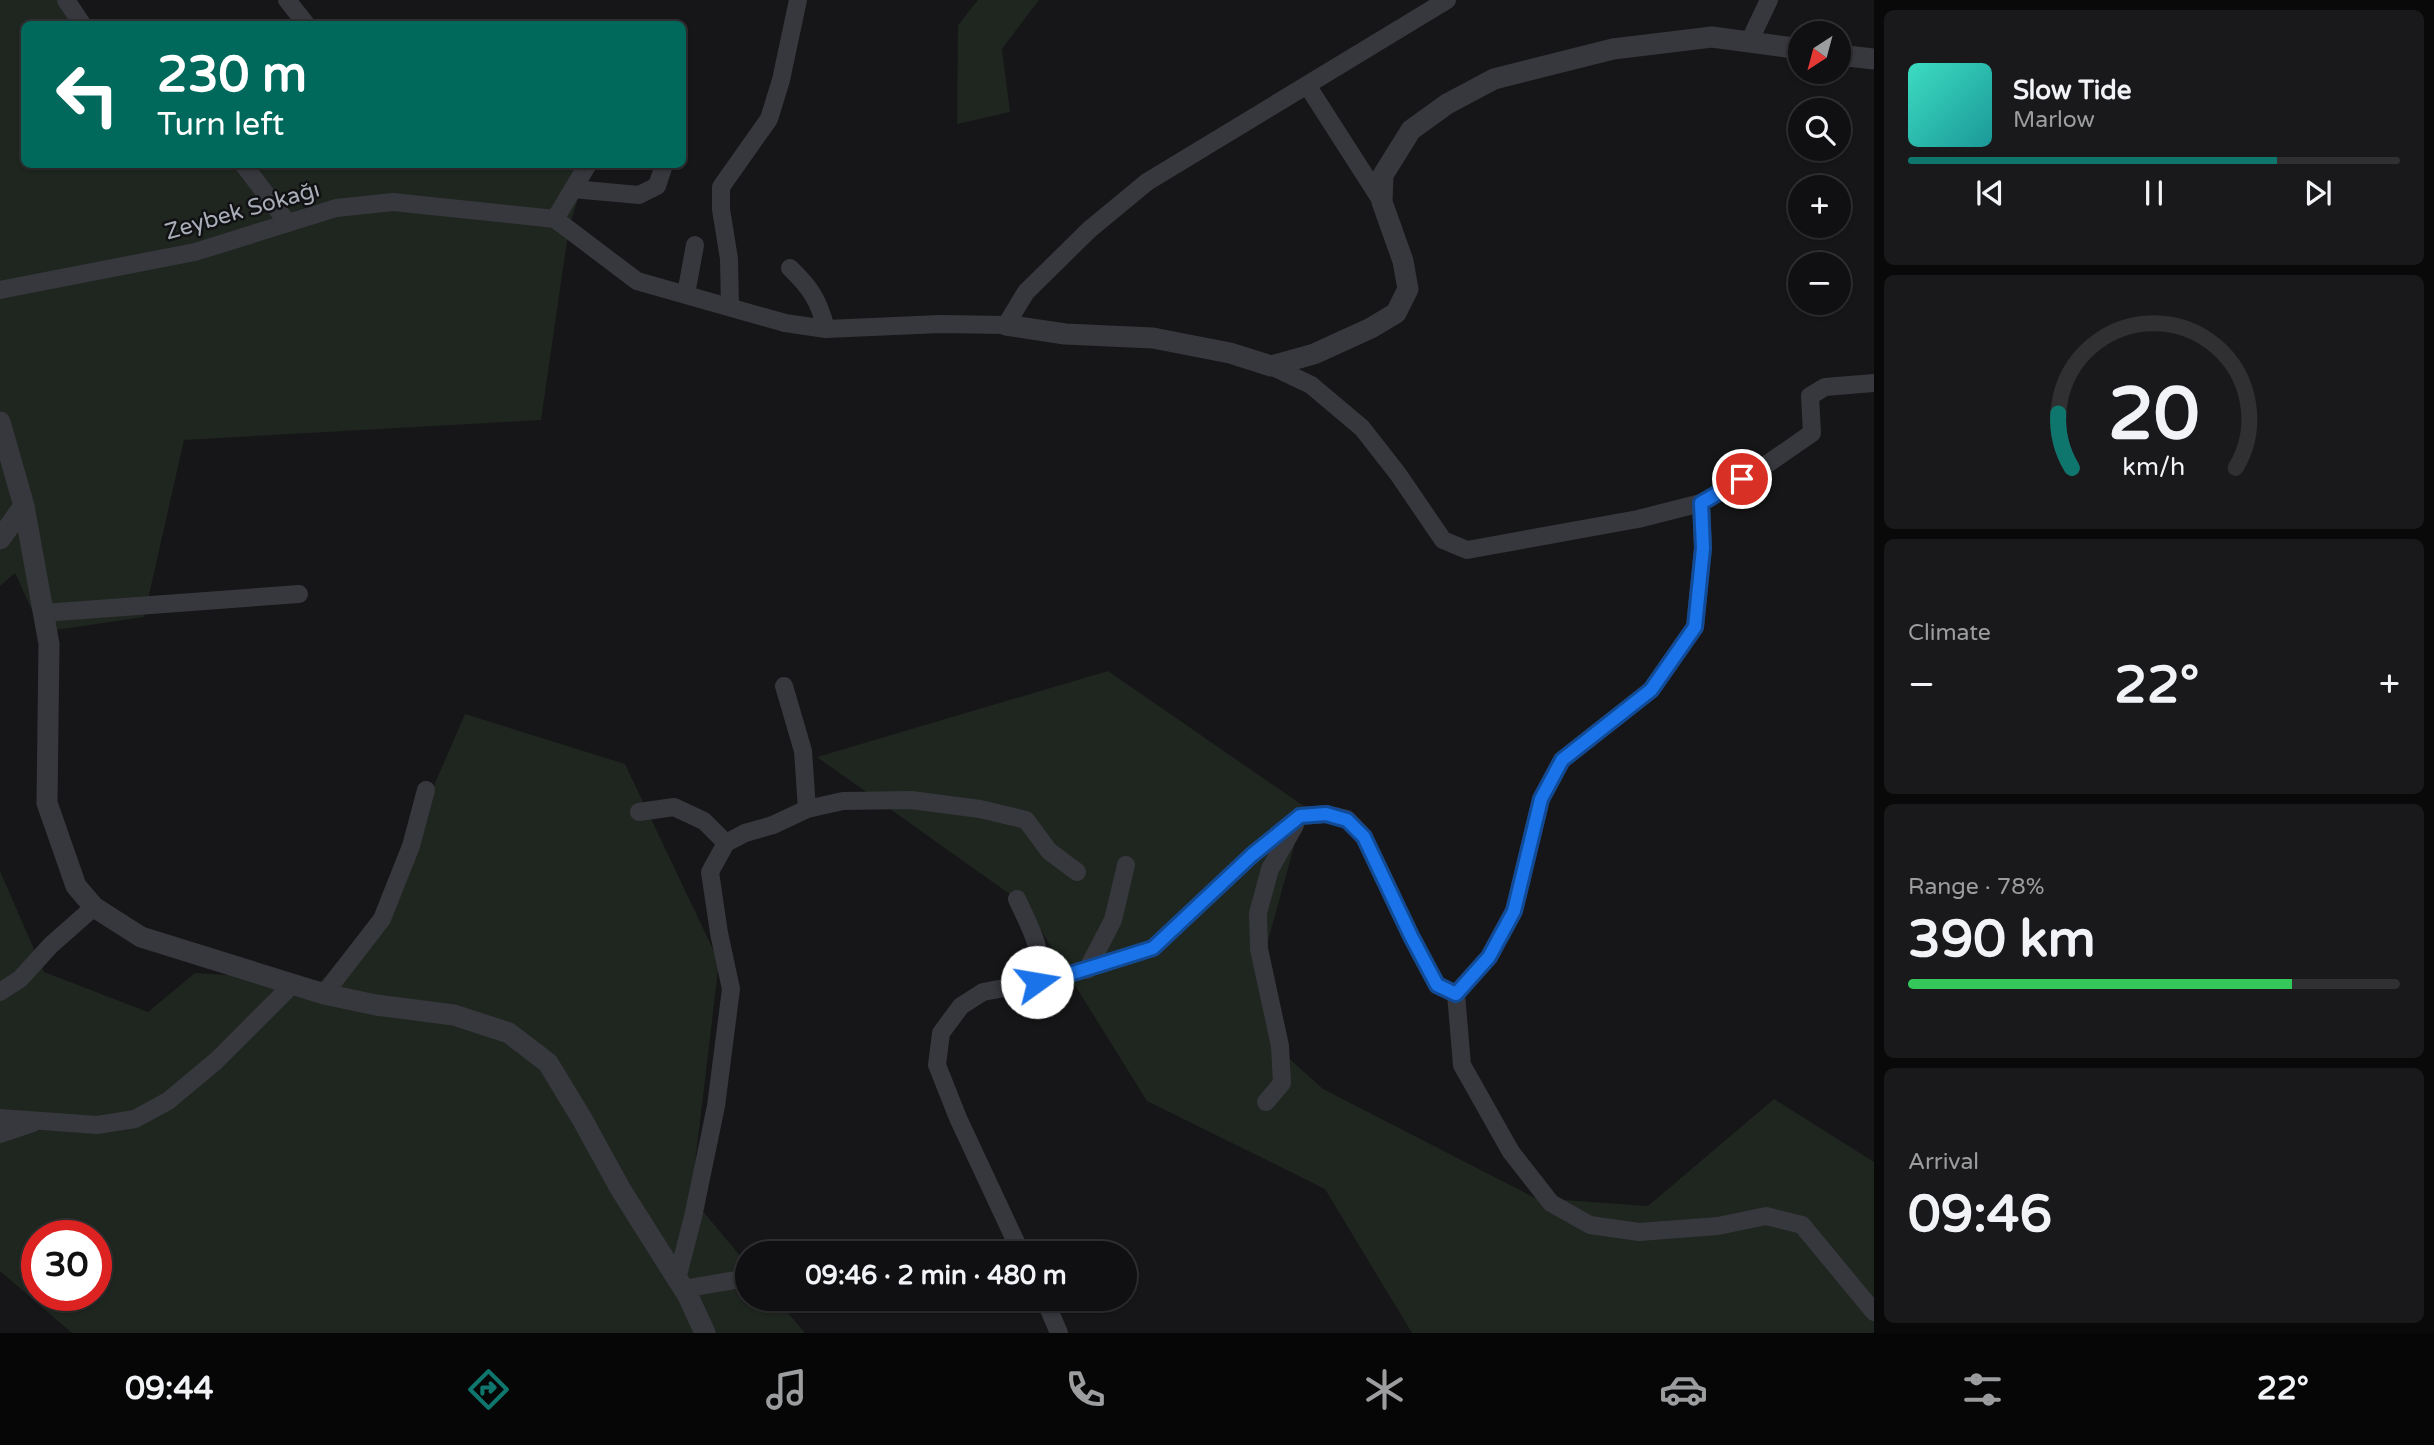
<!DOCTYPE html>
<html lang="en">
<head>
<meta charset="utf-8">
<style>
	:root { --surface:#101012; --page:#19191b; --text:#f1f3f6; --muted:#9c9d9f; --line:#303032; --accent:#0f766e }
	body { margin:0; font-family:"Varela Round",sans-serif; background:var(--page); color:var(--text); height:100vh; display:flex; flex-direction:column; font-size:26px; white-space:nowrap }
	* { box-sizing:border-box; margin:0 }
	p { font-size:23px; color:var(--muted) }
	.icon { flex:none; width:38px; height:38px; fill:none; stroke:currentColor; stroke-width:2; stroke-linecap:round; stroke-linejoin:round }
	.map { position:relative; flex:1; overflow:hidden }
	.panel { display:flex; flex-direction:column; gap:10px; padding:10px; background:#09090a; width:560px }
	.panel>* { flex:none }
	.hud { position:absolute; left:21px; top:21px; width:665px; height:147px; border-radius:10px; box-shadow:0 2px 5px #0004,0 0 0 2px var(--line); background:#00695c; color:#fff; overflow:hidden }
	.needle { width:46px; rotate:216deg }
	.tools { position:absolute; left:1788px; top:21px; display:grid; gap:14px }
	.tools a { display:grid; place-items:center; width:63px; height:63px; border-radius:50%; background:var(--surface); box-shadow:0 2px 5px #0004,0 0 0 2px var(--line); font-size:35px }
	.speed { position:absolute; left:21px; top:1220px; display:flex; gap:14px; font-size:35px; font-weight:700; text-align:center }
	.speed>* { display:grid; place-content:center; width:91px; height:91px; border-radius:50%; background:var(--surface); box-shadow:0 2px 5px #0004,0 0 0 2px var(--line); line-height:1 }
	.speed .limit { border:10px solid #d22; background:#fff; color:#111 }
	.pin { position:absolute; display:grid; place-items:center; width:60px; height:60px; color:#fff; margin:-30px; border:4px solid #fff; border-radius:50%; box-shadow:0 2px 7px #0007 }
	.me { position:absolute; width:77px; margin:-38px; rotate:77deg; stroke-linejoin:round; filter:drop-shadow(0 0 5px #0008) }
	.turn { display:flex; align-items:center; gap:24px; height:147px; padding:0 21px; font-size:32px }
	.turn .icon { width:91px; height:91px; stroke-width:2.5 }
	.turn b { display:block; font-size:49px; line-height:60px }
	.big { font-size:52px; font-weight:800; line-height:1.1 }
	.panel .card { flex:1; display:flex; flex-direction:column; justify-content:center; gap:10px; min-width:0; padding:0 24px; border-radius:10px; background:var(--page) }
	.panel .dial { align-items:center; gap:0 }
	.dial svg { height:182px; overflow:visible; fill:none; stroke:var(--line); stroke-width:7; stroke-linecap:round; text-anchor:middle }
	.dial text { fill:var(--text); stroke:none }
	.song { display:flex; align-items:center; gap:21px }
	.cover { width:84px; height:84px; border-radius:10px; background:linear-gradient(135deg,hsl(170 70% 55%),hsl(180 70% 35%)) }
	.played { height:7px; border-radius:4px; background:linear-gradient(90deg,var(--accent) 75%,var(--line) 75%) }
	.keys { display:flex; justify-content:space-around; direction:ltr }
	.heat { display:flex; justify-content:space-between; align-items:center; font-size:38px; direction:ltr }
	.charge { height:10px; border-radius:5px; background:linear-gradient(90deg,#34c759 78%,var(--line) 0) }
	.trip { position:absolute; left:735px; top:1241px; width:402px; height:70px; border-radius:35px; background:var(--surface); box-shadow:0 2px 5px #0004,0 0 0 2px var(--line); font-weight:800; line-height:70px; text-align:center }
	.tabs { display:flex; height:112px; justify-content:space-around; align-items:center; background:#060607; color:var(--muted) }
	.tabs .icon { width:49px; height:49px }
	.tabs .selected { color:var(--accent) }
	.tabs b { font-size:32px; color:var(--text) }
	main { display:flex; flex:1; min-height:0 }
	.map>svg:first-child { display:block }
</style>
</head>
<body>
<main>
<div class="map">
<svg width="1874" height="1333" viewBox="0 0 1874 1333">
	<rect width="100%" height="100%" fill="#161618"/>
	<g fill="#1e261f" fill-rule="evenodd">
		<polygon points="0,0 60,0 84,24 24,24 24,164 589,165 569,227 541,420 184,440 144,617 42,632 15,573 0,586"/>
		<polygon points="978,0 1039,0 1002,49 1010,112 957,124 958,25"/>
		<polygon points="1108,671 1305,807 1264,955 1283,1053 1323,1089 1535,1198 1648,1206 1774,1099 1874,1162 1874,1333 1412,1333 1325,1189 1147,1101 1025,905 817,757"/>
		<path d="M465,714L625,764L719,962L691,1197L747,1264V1298L776,1299L805,1333H72L0,1271V871L44,972L148,1012L195,973L321,981L376,919ZM37,1236H96V1295H37Z"/>
	</g>
	<g fill="none" stroke-linecap="round" stroke-linejoin="round">
		<g stroke="#37383d" stroke-width="18">
			<polyline points="66,0 82,24"/>
			<polyline points="287,0 306,24"/>
			<polyline points="1749,42 1769,0"/>
			<polyline points="1307,85 1382,202"/>
			<polyline points="243,164 287,222"/>
			<polyline points="573,189 639,195 657,186 663,168"/>
			<polyline points="555,219 588,164"/>
			<path d="M790,268C811,288 819,301 826,329"/>
			<polyline points="0,290 195,252 336,208 393,202 555,219 637,281 785,323 826,329 940,324 1006,325 1026,292 1089,230 1147,182 1447,0"/>
			<polyline points="686,294 695,245"/>
			<polyline points="730,307 729,259 721,209 721,187 769,119 781,80 798,0"/>
			<polyline points="1271,366 1311,385 1362,428 1398,474 1443,540 1467,550 1638,519 1701,503 1763,467 1812,433 1810,396 1825,387 1874,383"/>
			<polyline points="43,613 299,594"/>
			<polyline points="784,686 803,751 807,809"/>
			<polyline points="639,812 674,807 704,821 726,843"/>
			<path d="M1017,899C1030,928 1045,950 1037,982"/>
			<polyline points="1087,970 1113,920 1126,865"/>
			<polyline points="0,992 20,979 51,945 94,907"/>
			<polyline points="324,994 382,919 411,846 426,790"/>
			<polyline points="1456,994 1462,1065 1511,1152 1551,1203 1590,1225 1639,1232 1718,1226 1766,1216 1802,1225 1874,1312"/>
			<polyline points="1266,1102 1282,1083 1280,1046 1259,949 1258,913 1270,869 1295,825"/>
			<polyline points="0,1118 97,1125 135,1119 168,1101 216,1061 293,984"/>
			<polyline points="0,1134 33,1123"/>
			<polyline points="1021,1253 958,1118 937,1065 941,1033 961,1006 983,992 1057,978 1153,948 1252,855 1300,816 1326,814 1347,819 1364,837 1411,936 1437,985 1456,994 1489,957 1514,911 1541,799 1562,760 1651,690 1695,627 1703,548 1701,503"/>
			<polyline points="677,1279 693,1217 716,1106 731,989 719,933 710,872 726,843 745,833 773,825 807,809 843,801 911,800 980,809 1026,820 1049,851 1077,872"/>
			<polyline points="683,1289 747,1278"/>
			<polyline points="1044,1298 1059,1333"/>
		</g>
		<g stroke="#37383d" stroke-width="21">
			<polyline points="1839,55 1874,59"/>
			<polyline points="1006,325 1065,334 1153,338 1230,353 1271,366 1314,354 1371,328 1396,313 1408,289 1403,261 1382,202 1383,175 1411,130 1447,104 1494,79 1613,49 1712,37 1801,49"/>
			<polyline points="0,422 24,506 49,644 47,803 76,886 94,907 141,937 324,994 376,1005 454,1015 509,1033 548,1063 582,1119 621,1190 688,1296 705,1333"/>
			<polyline points="0,539 24,506"/>
		</g>
	</g>
	<g fill="none" stroke-linecap="round" stroke-linejoin="round">
		<g stroke="#114b97" stroke-width="18">
			<polyline id="route" points="1037,982 1057,978 1153,948 1252,855 1300,816 1326,814 1347,820 1364,837 1411,936 1437,985 1456,994 1489,957 1514,911 1541,799 1562,760 1651,690 1695,627 1703,548 1701,503 1742,479"/>
		</g>
		<use href="#route" stroke="#1a73e8" stroke-width="12"/>
	</g>
	<g text-anchor="middle" stroke-width="5" stroke-linejoin="round" paint-order="stroke">
		<g font-size="23" fill="#a8adb8" stroke="#111113">
			<text transform="translate(242 210) rotate(-16)" y="8">Zeybek Sokağı</text>
		</g>
	</g>
</svg>
<div class="tools">
<a><svg class="needle" viewBox="-14 -14 28 28"><path d="M0-13l5 13h-10z" fill="#e53935"/><path d="M0 13l5-13h-10z" fill="#9c9d9f"/></svg></a>
<a><svg class="icon" aria-label="search" viewBox="0 0 24 24"><circle cx="10" cy="10" r="6"/><path d="M15 15l6 6"/></svg></a>
<a>+</a>
<a>−</a>
</div>
<div class="speed"><div class="limit">30</div></div>
<div class="pin" style="left:1742px;top:479px;background:#d93025"><svg class="icon" aria-label="arrive" viewBox="0 0 24 24"><path d="M6 21V4h12l-3 4 3 4H6"/></svg></div>
<svg class="me" style="left:1037px;top:982px" viewBox="-20 -20 40 40"><circle r="19" fill="#fff"/><path d="M0-13L10 11 0 6-10 11z" fill="#1a73e8"/></svg>
<div class="trip">09:46 · 2 min · 480 m</div>
<div class="hud">
<div class="turn"><svg class="icon" aria-label="left" viewBox="0 0 24 24"><path d="M17 20v-9H6M10 6l-5 5 5 5"/></svg><div><b>230 m</b>Turn left</div></div>
</div>
</div>
<section class="panel">
<div class="card">
<div class="song"><i class="cover"></i><div><b>Slow Tide</b><p>Marlow</p></div></div>
<div class="played"></div>
<div class="keys"><svg class="icon" aria-label="previous" viewBox="0 0 24 24"><path d="M18 5L8 12l10 7zM5 5v14"/></svg><svg class="icon" aria-label="pause" viewBox="0 0 24 24"><path d="M8 5v14M16 5v14"/></svg><svg class="icon" aria-label="next" viewBox="0 0 24 24"><path d="M6 5l10 7-10 7zM19 5v14"/></svg></div>
</div>
<div class="card dial"><svg viewBox="0 0 100 80">
<path d="M14 69A42 42 0 1 1 86 69"/>
<path d="M14 69A42 42 0 0 1 8 45" stroke="#0f766e"/>
<text x="50" y="56" font-size="32" font-weight="700">20</text>
<text x="50" y="72" font-size="11">km/h</text>
</svg></div>
<div class="card"><p>Climate</p>
<div class="heat"><a>−</a><b class="big">22°</b><a>+</a></div>
</div>
<div class="card"><p>Range · 78%</p><b class="big">390 km</b><div class="charge"></div></div>
<div class="card"><p>Arrival</p><b class="big">09:46</b></div>
</section>
</main>
<nav class="tabs">
<b>09:44</b>
<svg class="icon selected" aria-label="directions" viewBox="0 0 24 24"><path d="M12 3l9 9-9 9-9-9zM9 14v-3h6M13 9l2 2-2 2"/></svg>
<svg class="icon" aria-label="music" viewBox="0 0 24 24"><path d="M9 18V5l10-2v13"/><circle cx="6" cy="18" r="3"/><circle cx="16" cy="16" r="3"/></svg>
<svg class="icon" aria-label="phone" viewBox="0 0 24 24"><path d="M5 4h4l2 5-3 2q2 4 5 5l2-3 5 2v4C11 20 4 13 5 4z"/></svg>
<svg class="icon" aria-label="climate" viewBox="0 0 24 24"><path d="M12 3v18M4 7l16 10M4 17L20 7"/></svg>
<svg class="icon" aria-label="car" viewBox="0 0 24 24"><path d="M5 17H2v-5l4-1 3-4h7l3 4 3 1v5h-3M9 17h6M6 11h13"/><circle cx="7" cy="17" r="2"/><circle cx="17" cy="17" r="2"/></svg>
<svg class="icon" aria-label="filters" viewBox="0 0 24 24"><path d="M4 7h16M4 17h16"/><circle cx="9" cy="7" r="2"/><circle cx="15" cy="17" r="2"/></svg>
<b>22°</b>
</nav>
</body>
</html>
